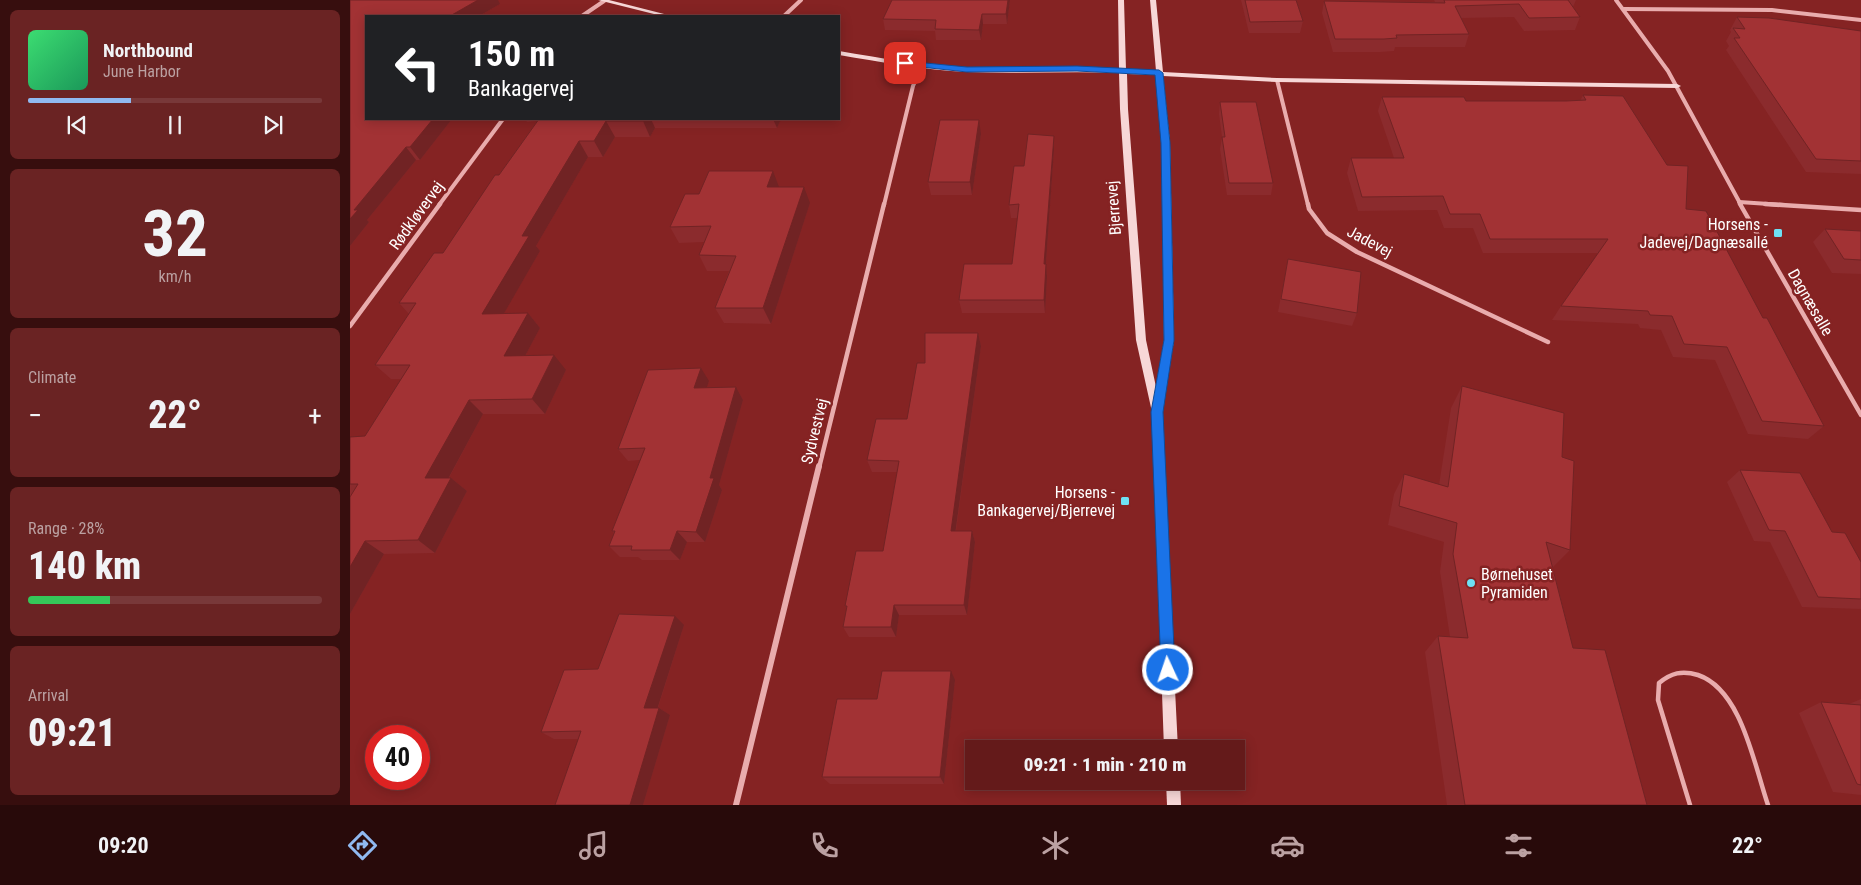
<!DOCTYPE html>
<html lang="en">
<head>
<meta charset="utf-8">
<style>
	:root { --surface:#641a1a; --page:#6a2323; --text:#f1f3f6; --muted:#bba1a2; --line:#783839; --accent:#90b9f0 }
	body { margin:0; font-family:"Roboto Condensed",sans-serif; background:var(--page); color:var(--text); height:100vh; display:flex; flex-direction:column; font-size:19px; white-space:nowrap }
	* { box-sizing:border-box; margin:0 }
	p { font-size:16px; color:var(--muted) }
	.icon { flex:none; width:28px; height:28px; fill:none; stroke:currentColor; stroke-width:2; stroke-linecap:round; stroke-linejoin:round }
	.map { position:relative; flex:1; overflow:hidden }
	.sheet { display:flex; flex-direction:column; gap:10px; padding:10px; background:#370e0e; width:350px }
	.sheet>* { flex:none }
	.guide { position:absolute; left:15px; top:15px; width:475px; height:105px; border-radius:0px; box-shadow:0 2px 12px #0003,0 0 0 1px var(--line); background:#202124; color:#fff; overflow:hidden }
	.speed { position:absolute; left:15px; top:725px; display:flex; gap:10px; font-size:25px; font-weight:700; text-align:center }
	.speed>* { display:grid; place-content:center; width:65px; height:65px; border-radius:50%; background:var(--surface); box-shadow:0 2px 12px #0003,0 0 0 1px var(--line); line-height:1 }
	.speed .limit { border:8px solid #d22; background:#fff; color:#111 }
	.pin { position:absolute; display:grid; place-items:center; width:42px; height:42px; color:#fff; margin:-21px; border-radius:10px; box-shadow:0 2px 8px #0006 }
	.me { position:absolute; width:55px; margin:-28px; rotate:357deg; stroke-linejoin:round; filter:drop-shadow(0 0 4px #0008) }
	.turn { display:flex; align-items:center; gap:18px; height:105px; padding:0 20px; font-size:22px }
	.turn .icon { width:65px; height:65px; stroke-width:2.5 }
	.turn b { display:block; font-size:35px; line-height:42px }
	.big { font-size:38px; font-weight:800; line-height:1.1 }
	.sheet .tile { flex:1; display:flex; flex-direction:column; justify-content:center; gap:8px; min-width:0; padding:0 18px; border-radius:8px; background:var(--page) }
	.sheet .dial { align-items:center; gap:0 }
	.dial b { font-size:65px; line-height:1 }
	.song { display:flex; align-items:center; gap:15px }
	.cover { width:60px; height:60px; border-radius:8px; background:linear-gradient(135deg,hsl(140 70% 55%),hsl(150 70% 35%)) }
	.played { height:5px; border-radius:2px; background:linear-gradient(90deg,var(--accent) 35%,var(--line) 35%) }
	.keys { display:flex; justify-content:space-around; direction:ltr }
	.heat { display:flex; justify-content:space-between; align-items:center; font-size:28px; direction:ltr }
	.charge { height:8px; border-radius:4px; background:linear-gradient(90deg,#34c759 28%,var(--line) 0) }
	.trip { position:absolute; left:615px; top:740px; width:280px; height:50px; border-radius:0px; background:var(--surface); box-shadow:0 2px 12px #0003,0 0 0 1px var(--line); font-weight:800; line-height:50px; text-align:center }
	.tabs { display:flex; height:80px; justify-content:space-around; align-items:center; background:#280a0a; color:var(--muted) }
	.tabs .icon { width:35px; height:35px }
	.tabs .on { color:var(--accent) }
	.tabs b { font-size:22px; color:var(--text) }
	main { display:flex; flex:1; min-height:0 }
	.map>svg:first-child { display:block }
</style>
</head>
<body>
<main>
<section class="sheet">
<div class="tile">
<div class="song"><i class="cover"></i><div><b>Northbound</b><p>June Harbor</p></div></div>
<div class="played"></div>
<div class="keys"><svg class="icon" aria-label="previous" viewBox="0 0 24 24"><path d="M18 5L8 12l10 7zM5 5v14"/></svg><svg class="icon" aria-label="pause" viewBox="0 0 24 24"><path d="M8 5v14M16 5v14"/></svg><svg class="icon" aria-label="next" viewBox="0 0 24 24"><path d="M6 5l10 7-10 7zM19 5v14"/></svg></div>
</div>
<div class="tile dial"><b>32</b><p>km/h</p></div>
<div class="tile"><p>Climate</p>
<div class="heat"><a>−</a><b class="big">22°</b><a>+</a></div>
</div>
<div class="tile"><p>Range · 28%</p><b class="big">140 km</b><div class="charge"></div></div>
<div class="tile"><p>Arrival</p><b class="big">09:21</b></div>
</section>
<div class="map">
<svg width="1511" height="805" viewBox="0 0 1511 805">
	<rect width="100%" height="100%" fill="#852323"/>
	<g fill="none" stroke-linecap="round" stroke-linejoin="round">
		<path stroke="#e9acad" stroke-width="4.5" d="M1340,805L1308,700L1309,683C1321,673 1332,670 1348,675C1392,690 1404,765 1418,805"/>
		<g stroke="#e9acad" stroke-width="4">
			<polyline points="1266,0 1318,71 1391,205"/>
			<polyline points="1274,9 1422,10 1511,20"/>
			<polyline points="232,16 254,1"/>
			<polyline points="434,16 451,0"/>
			<polyline points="927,80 958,205"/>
			<polyline points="1389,202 1434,205"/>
			<polyline points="89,205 153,119"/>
			<polyline points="534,205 563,86 572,66"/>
		</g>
		<g stroke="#e9acad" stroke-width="4.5">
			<polyline points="958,204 959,209 977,233 1007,252 1198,342"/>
			<polyline points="1390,204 1511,415"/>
			<polyline points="1415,204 1511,210"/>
			<polyline points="0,326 90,204"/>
			<polyline points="469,468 534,204"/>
		</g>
		<polyline stroke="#e9acad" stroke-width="6" points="386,805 469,466"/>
		<g fill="#f7d7d7" fill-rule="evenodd">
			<polygon points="248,0 259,0 322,16 312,16"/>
			<path d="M768,0H774L776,70L806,71L800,0H806L813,72L927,78L1327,84L1331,86L1327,88L927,82L813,76L820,143L824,341L811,409L828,749H814L802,412L786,340L770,109L769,73C719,71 668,74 617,72C574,70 531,62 489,55V51C531,58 574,66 617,68C668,70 719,66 769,69ZM777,74L806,75L812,143L814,341L806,387L796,340L778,109Z"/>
			<polygon points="816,781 830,781 831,805 817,805"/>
		</g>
	</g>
	<g fill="#8b2b2d">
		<polygon points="0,0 150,4 129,16 16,16 16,119 102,119 70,160 66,160 17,220 19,222 0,246"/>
		<polygon points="542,0 660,0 657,24 633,24 631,40 586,40 585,31 535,30 533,19"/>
		<polygon points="891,0 946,0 953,21 950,33 899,33"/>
		<polygon points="1084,0 1226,0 1223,7 1230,17 1225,30 1174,31 1164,17 1111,18 1119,34 1115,47 1045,47 1044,51 1030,52 983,52 972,13 974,1 1085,2"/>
		<polygon points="1387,17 1511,31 1511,174 1456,172 1376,50 1379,46 1376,41 1381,32 1380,30"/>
		<polygon points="1233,95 1336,209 1413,318 1474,426 1458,439 1398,434 1365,360 1323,357 1311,330 1290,328 1288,324 1202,320 1211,306 1248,253 1133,253 1123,228 1094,228 1087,210 1008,211 997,173 1001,158 1044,158 1028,111 1032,97 1116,101 1230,101"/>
		<polygon points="870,102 923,183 921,195 877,195 870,149 872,137 869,114"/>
		<polygon points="175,119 431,119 427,128 305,128 300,137 265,137 253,157 238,157 186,246 190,251 154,313 178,313 190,328 175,356 216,370 195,414 133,414 99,478 101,478 117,491 85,553 34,554 0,614 0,437 15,436 51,379 41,379 25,365 59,314 49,303 93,253 187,121 177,122"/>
		<polygon points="631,134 622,195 581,195 578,182"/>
		<polygon points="704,149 696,264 697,277 695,313 612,313 609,300 662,264 668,218 661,218 659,205 674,166"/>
		<polygon points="429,187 460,203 421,324 374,323 365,308 379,271 357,271 349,255 354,242 329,243 320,227 349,194"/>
		<polygon points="1475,229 1511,231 1511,274 1482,273 1463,242"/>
		<polygon points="938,259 1007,313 1002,326 928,312"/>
		<polygon points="628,333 631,346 606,531 622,531 625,542 617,615 549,615 546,637 499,637 493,627 497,609 495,606 533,551 547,472 522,472 517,460 557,419 575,363"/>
		<polygon points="359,381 356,388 386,387 393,400 369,485 372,490 355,542 337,542 330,560 292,560 288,557 270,557 259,546 264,533 262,531 290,460 278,461 268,449"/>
		<polygon points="1112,386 1212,457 1220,550 1203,567 1223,648 1297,805 1097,805 1075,652 1088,636 1100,637 1090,572 1094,542 1038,525 1044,494 1054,474 1089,485 1101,408"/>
		<polygon points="1390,470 1482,532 1511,562 1511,609 1452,607 1420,542 1404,541 1377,482"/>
		<polygon points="334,625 308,708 309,708 320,715 293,805 205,805 229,739 204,739 191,732 248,669"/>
		<polygon points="605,680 594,784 480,784 472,777 527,699"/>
		<polygon points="1511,699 1511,795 1483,792 1449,713 1471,702 1499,704"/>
	</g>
	<g fill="#712324">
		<polygon points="128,0 148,0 150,4 129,16 100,16"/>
		<polygon points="658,0 660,0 657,24 656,14"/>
		<polygon points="632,14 633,24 631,40 629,30"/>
		<polygon points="83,119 102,119 70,160 60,147"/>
		<polygon points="294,119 301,119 305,128 300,137 293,121"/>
		<polygon points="423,119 431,119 427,128"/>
		<polygon points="629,120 631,134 622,195 620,182"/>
		<polygon points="256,121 265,137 253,157 244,141"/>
		<polygon points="704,136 704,149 695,277 694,264"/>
		<polygon points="229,141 238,157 186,246 190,251 145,329 132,314 172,236"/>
		<polygon points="56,147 66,160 17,220 19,222 0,246 0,219 4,210"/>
		<polygon points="423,171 429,187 417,187"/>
		<polygon points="454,187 460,203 421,324 413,308"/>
		<polygon points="696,264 697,277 695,313 694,300"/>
		<polygon points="178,313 190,328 167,371 154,356"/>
		<polygon points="628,333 631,346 604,542 601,531"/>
		<polygon points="204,355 216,370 195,414 182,399"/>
		<polygon points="351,368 359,381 352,401 344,388"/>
		<polygon points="386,387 393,400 369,485 372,490 355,542 346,532 360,478"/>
		<polygon points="119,400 133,414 91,492 75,478"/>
		<polygon points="101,478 117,491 85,553 68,540"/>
		<polygon points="327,531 337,542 330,560 320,550"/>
		<polygon points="622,531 625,542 617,615 614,605"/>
		<polygon points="15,541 34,554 0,614 0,567"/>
		<polygon points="544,605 549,615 546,637 541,627"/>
		<polygon points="325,616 334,625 305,716 294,708"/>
		<polygon points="601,671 605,680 594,784 590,777"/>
		<polygon points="309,708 320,715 293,805 280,805"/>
	</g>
	<g fill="#a23234" stroke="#712324">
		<polygon points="0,0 128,0 100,16 16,16 16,119 83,119 60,147 56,147 4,210 8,210 0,219"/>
		<polygon points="542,0 658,0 656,14 632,14 629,30 585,29 586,20 533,19"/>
		<polygon points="895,0 946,0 953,21 900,22"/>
		<polygon points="1094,0 1218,0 1230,17 1179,18 1169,4 1105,6 1119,34 1046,35 1047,38 1034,39 985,39 974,1 1095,3"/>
		<polygon points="1387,17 1419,18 1511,31 1511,161 1466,159 1384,38 1390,38 1383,28 1395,29"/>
		<polygon points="1233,95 1273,96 1317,165 1338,166 1336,209 1356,211 1413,318 1417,318 1474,426 1412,421 1377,347 1334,344 1322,316 1300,315 1298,311 1211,306 1258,239 1140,239 1130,214 1100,214 1093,196 1012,197 1001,158 1054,158 1032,97 1114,97 1116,101 1216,101 1236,100"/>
		<polygon points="870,102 906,102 923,183 879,183 872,137 875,137"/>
		<polygon points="189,119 294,119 293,121 256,121 244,141 229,141 172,236 179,236 132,314 178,313 154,356 204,355 182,399 119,400 75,478 101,478 68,540 15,541 0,567 0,497 8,484 0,484 0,437 15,436 60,365 25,365 66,303 49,303 84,253 93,253 145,175 149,175"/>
		<polygon points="590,120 629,120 620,182 578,182"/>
		<polygon points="678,134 704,136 694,264 696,264 694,300 609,300 614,264 662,264 669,204 659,205 664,166 674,166"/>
		<polygon points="359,171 423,171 417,187 454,187 413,308 365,308 386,256 349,255 361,226 320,227 335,194 349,194"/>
		<polygon points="1475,229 1511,231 1511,260 1494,259"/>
		<polygon points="938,259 1011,272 1007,313 931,299"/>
		<polygon points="575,333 628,333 601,531 622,531 614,605 544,605 541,627 493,627 497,606 495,606 506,551 533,551 549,461 517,460 526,419 557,419 567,363 575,363"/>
		<polygon points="351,368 344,388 386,387 360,478 364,478 346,532 327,531 320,550 281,550 282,546 259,546 265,531 262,531 295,448 268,449 298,370"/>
		<polygon points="1112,386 1214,413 1212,457 1224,461 1220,550 1196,542 1223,648 1255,650 1297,805 1115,805 1088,636 1118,638 1103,554 1107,523 1049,506 1054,474 1098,487"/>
		<polygon points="1390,470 1450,473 1482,532 1495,533 1511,562 1511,599 1468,597 1435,531 1419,530"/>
		<polygon points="269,614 325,616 294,708 309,708 280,805 205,805 231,731 191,732 214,670 248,669"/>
		<polygon points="532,671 601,671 590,777 472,777 487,699 527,699"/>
		<polygon points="1471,702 1511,705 1511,785 1507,784"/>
	</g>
	<polygon fill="#1a73e8" stroke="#114b97" points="555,61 617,67 727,66 809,70 813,73 820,143 824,340 813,412 825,670 823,675 818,677 813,675 811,670 801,412 814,340 811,143 805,75 727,71 617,72 552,65 551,63"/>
	<g fill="#6ee1f4" stroke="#852323" stroke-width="2">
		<rect x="1423" y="228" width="10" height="10" rx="2.5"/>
		<rect x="770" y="496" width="10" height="10" rx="2.5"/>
		<circle cx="1121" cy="583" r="5"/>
	</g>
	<g text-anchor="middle" stroke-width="5" stroke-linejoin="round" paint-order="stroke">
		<g font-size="16" fill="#fff" stroke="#852323">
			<text transform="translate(763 208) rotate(-94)" y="6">Bjerrevej</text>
			<text transform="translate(66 215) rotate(-54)" y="6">Rødkløvervej</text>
			<text transform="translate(1020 241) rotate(28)" y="6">Jadevej</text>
			<text transform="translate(1461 302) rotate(60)" y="6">Dagnæsalle</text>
			<text transform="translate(464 431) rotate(-76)" y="6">Sydvestvej</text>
		</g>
		<g font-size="16" fill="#fff" stroke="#852323" text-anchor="end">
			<text x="1418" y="230">Horsens -<tspan x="1418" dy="18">Jadevej/Dagnæsallé</tspan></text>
			<text x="765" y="498">Horsens -<tspan x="765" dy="18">Bankagervej/Bjerrevej</tspan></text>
			<text x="1131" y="580" text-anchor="start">Børnehuset<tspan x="1131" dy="18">Pyramiden</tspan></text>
		</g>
	</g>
</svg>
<div class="speed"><div class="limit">40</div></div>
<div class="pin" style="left:555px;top:63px;background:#d93025"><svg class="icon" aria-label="arrive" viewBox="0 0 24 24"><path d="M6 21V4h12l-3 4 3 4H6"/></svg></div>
<svg class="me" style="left:818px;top:670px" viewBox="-20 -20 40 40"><circle r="17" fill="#1a73e8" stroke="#fff" stroke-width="3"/><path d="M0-11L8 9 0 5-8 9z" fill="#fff"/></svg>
<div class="trip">09:21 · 1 min · 210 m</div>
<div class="guide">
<div class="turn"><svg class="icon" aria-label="left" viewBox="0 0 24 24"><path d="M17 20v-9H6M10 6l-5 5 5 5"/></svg><div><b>150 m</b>Bankagervej</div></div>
</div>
</div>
</main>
<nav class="tabs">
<b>09:20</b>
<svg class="icon on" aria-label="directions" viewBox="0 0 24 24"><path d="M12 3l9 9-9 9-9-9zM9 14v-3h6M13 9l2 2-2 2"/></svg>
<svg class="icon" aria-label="music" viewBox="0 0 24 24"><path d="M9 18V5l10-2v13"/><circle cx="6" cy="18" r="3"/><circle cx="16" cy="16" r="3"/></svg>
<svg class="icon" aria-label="phone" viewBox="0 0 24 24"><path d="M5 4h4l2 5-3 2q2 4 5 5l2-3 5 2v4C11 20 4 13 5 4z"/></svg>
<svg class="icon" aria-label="climate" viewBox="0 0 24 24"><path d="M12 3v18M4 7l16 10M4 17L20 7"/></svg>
<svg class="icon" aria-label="car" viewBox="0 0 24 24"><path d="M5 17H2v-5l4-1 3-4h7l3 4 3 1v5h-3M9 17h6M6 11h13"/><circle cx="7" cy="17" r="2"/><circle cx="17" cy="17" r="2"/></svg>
<svg class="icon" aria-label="filters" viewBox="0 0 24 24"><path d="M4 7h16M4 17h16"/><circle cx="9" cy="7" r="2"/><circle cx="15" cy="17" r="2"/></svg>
<b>22°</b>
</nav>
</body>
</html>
